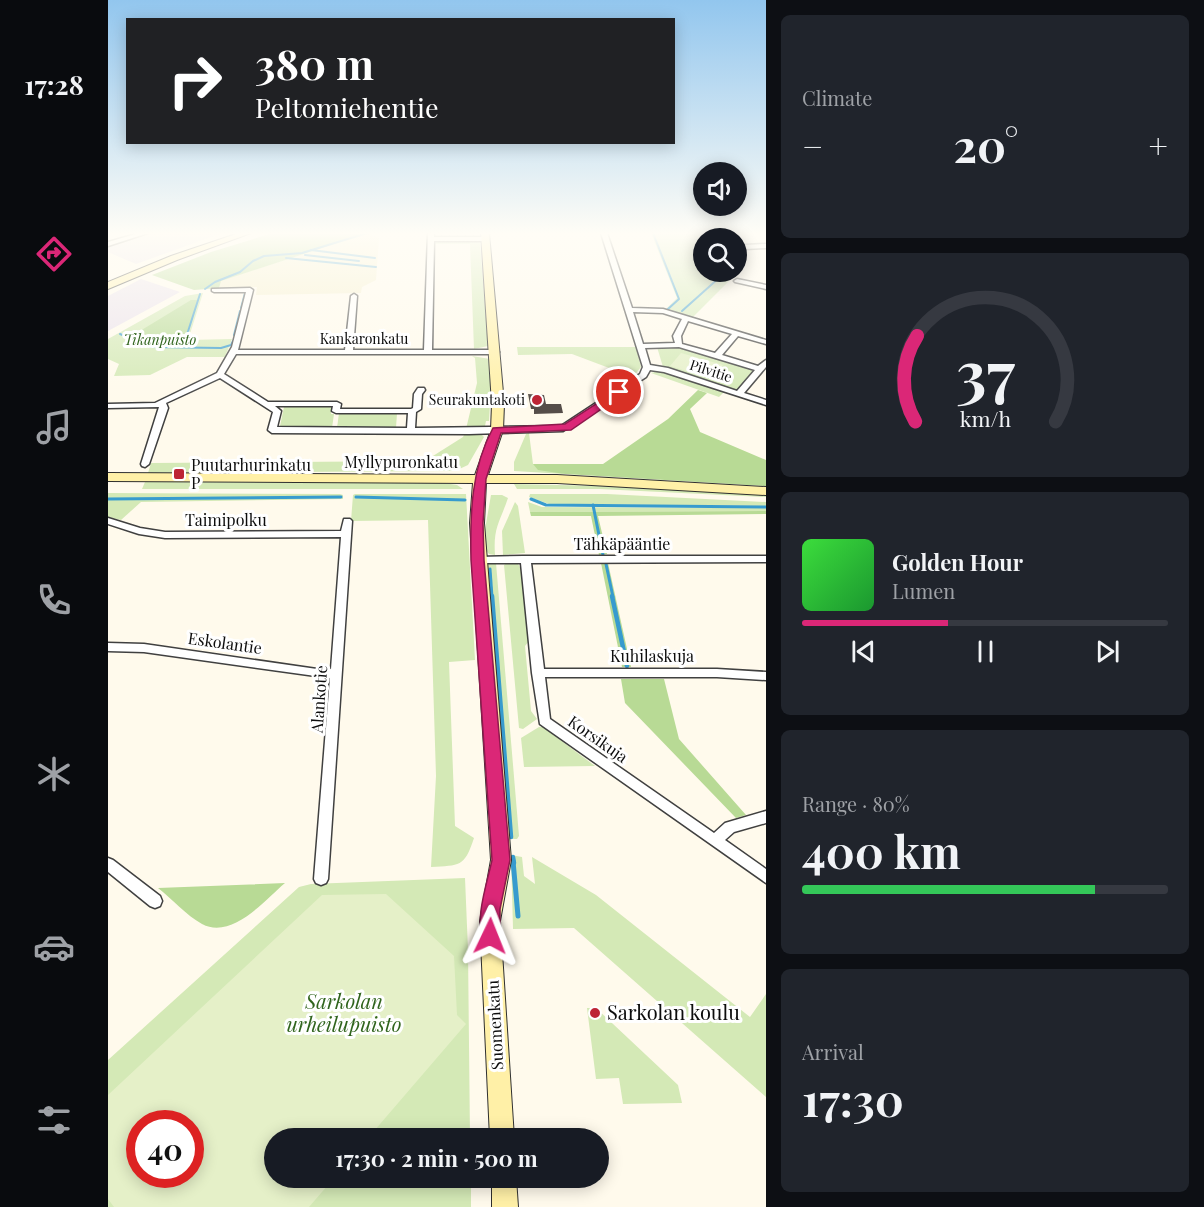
<!DOCTYPE html>
<html lang="en">
<head>
<meta charset="utf-8">
<style>
	:root { --surface:#171b24; --page:#20242c; --text:#f1f3f6; --muted:#9ea1a6; --line:#363941; --accent:#db2777 }
	body { margin:0; font-family:"Playfair Display",serif; background:var(--page); color:var(--text); height:100vh; display:flex; flex-direction:column; font-size:22px; white-space:nowrap }
	* { box-sizing:border-box; margin:0 }
	p { font-size:20px; color:var(--muted) }
	.icon { flex:none; width:33px; height:33px; fill:none; stroke:currentColor; stroke-width:2; stroke-linecap:round; stroke-linejoin:round }
	.map { position:relative; flex:1; overflow:hidden }
	.sheet { display:flex; flex-direction:column; gap:15px; padding:15px; background:#0d0f14; width:438px }
	.sheet>* { flex:none }
	.top-card { position:absolute; left:18px; top:18px; width:549px; height:126px; border-radius:0px; box-shadow:0 3px 15px #0003; background:#202124; color:#fff; overflow:hidden }
	.controls { position:absolute; left:585px; top:162px; display:grid; gap:12px }
	.controls a { display:grid; place-items:center; width:54px; height:54px; border-radius:50%; background:var(--surface); box-shadow:0 3px 15px #0003; font-size:30px }
	.speed { position:absolute; left:18px; top:1110px; display:flex; gap:12px; font-size:30px; font-weight:700; text-align:center }
	.speed>* { display:grid; place-content:center; width:78px; height:78px; border-radius:50%; background:var(--surface); box-shadow:0 3px 15px #0003; line-height:1 }
	.speed .limit { border:9px solid #d22; background:#fff; color:#111 }
	.pin { position:absolute; display:grid; place-items:center; width:51px; height:51px; color:#fff; margin:-26px; border:3px solid #fff; border-radius:50%; box-shadow:0 2px 6px #0007 }
	.me { position:absolute; width:66px; margin:-33px; rotate:2deg; stroke-linejoin:round; filter:drop-shadow(0 0 4px #0008) }
	.turn { display:flex; align-items:center; gap:21px; height:126px; padding:0 30px; font-size:27px }
	.turn .icon { width:78px; height:78px; stroke-width:2.5 }
	.turn b { display:block; font-size:42px; line-height:51px }
	.big { font-size:45px; font-weight:700; line-height:1.1 }
	.sheet .card { flex:1; display:flex; flex-direction:column; justify-content:center; gap:9px; min-width:0; padding:0 21px; border-radius:9px; background:var(--page) }
	.sheet .dial { align-items:center; gap:0 }
	.dial svg { height:156px; overflow:visible; fill:none; stroke:var(--line); stroke-width:7; stroke-linecap:round; text-anchor:middle }
	.dial text { fill:var(--text); stroke:none }
	.song { display:flex; align-items:center; gap:18px }
	.cover { width:72px; height:72px; border-radius:9px; background:linear-gradient(135deg,hsl(120 70% 55%),hsl(130 70% 35%)) }
	.played { height:6px; border-radius:3px; background:linear-gradient(90deg,var(--accent) 40%,var(--line) 40%) }
	.keys { display:flex; justify-content:space-around; direction:ltr }
	.heat { display:flex; justify-content:space-between; align-items:center; font-size:33px; direction:ltr }
	.charge { height:9px; border-radius:4px; background:linear-gradient(90deg,#34c759 80%,var(--line) 0) }
	.trip { position:absolute; left:156px; top:1128px; width:345px; height:60px; border-radius:30px; background:var(--surface); box-shadow:0 3px 15px #0003; font-weight:700; line-height:60px; text-align:center }
	main { display:flex; flex:1; min-height:0 }
	.tabs { display:flex; flex-direction:column; width:108px; justify-content:space-around; align-items:center; background:#090b0e; color:var(--muted) }
	.tabs .icon { width:42px; height:42px }
	.tabs .current { color:var(--accent) }
	.tabs b { font-size:27px; color:var(--text) }
	.map>svg:first-child { display:block }
</style>
</head>
<body>
<main>
<nav class="tabs">
<b>17:28</b>
<svg class="icon current" aria-label="directions" viewBox="0 0 24 24"><path d="M12 3l9 9-9 9-9-9zM9 14v-3h6M13 9l2 2-2 2"/></svg>
<svg class="icon" aria-label="music" viewBox="0 0 24 24"><path d="M9 18V5l10-2v13"/><circle cx="6" cy="18" r="3"/><circle cx="16" cy="16" r="3"/></svg>
<svg class="icon" aria-label="phone" viewBox="0 0 24 24"><path d="M5 4h4l2 5-3 2q2 4 5 5l2-3 5 2v4C11 20 4 13 5 4z"/></svg>
<svg class="icon" aria-label="climate" viewBox="0 0 24 24"><path d="M12 3v18M4 7l16 10M4 17L20 7"/></svg>
<svg class="icon" aria-label="car" viewBox="0 0 24 24"><path d="M5 17H2v-5l4-1 3-4h7l3 4 3 1v5h-3M9 17h6M6 11h13"/><circle cx="7" cy="17" r="2"/><circle cx="17" cy="17" r="2"/></svg>
<svg class="icon" aria-label="filters" viewBox="0 0 24 24"><path d="M4 7h16M4 17h16"/><circle cx="9" cy="7" r="2"/><circle cx="15" cy="17" r="2"/></svg>
</nav>
<div class="map">
<svg width="658" height="1207" viewBox="0 0 658 1207">
	<rect width="100%" height="100%" fill="#fffaec"/>
	<g fill="#eae1ec">
		<polygon points="46,233 114,233 28,264 0,252 0,246"/>
		<polygon points="33,279 72,292 0,331 0,296"/>
	</g>
	<polygon fill="#f5efcc" points="260,233 271,238 268,280 254,287 253,293 148,295 149,287 111,288 112,281"/>
	<g fill="#d4e9b6" fill-rule="evenodd">
		<polygon points="543,233 611,233 612,238 596,238 596,272 623,272 624,274 620,282 584,318 557,310 569,298"/>
		<polygon points="331,241 365,241 372,243 380,346 366,349 362,244 326,244"/>
		<polygon points="95,293 80,340 124,339 117,357 79,357 42,375 6,376 11,364 0,359 0,339 77,296"/>
		<polygon points="409,347 528,347 533,367 525,377 464,354 410,355"/>
		<polygon points="549,347 573,347 643,369 645,372 631,389 623,389 555,367"/>
		<polygon points="364,356 382,359 383,387 381,421 378,421 377,426 358,429 369,383 367,358"/>
		<polygon points="547,372 557,372 616,392 611,397 543,373"/>
		<polygon points="224,406 223,414 226,414 224,428 172,426 176,407"/>
		<polygon points="231,413 289,413 288,428 229,428"/>
		<polygon points="357,433 372,433 376,437 360,465 347,471 40,473 43,463 317,461 355,437"/>
		<polygon points="421,433 425,464 457,474 406,471 406,462 418,434"/>
		<polygon points="37,482 336,483 349,485 355,489 34,489"/>
		<polygon points="406,484 494,486 658,495 658,497 491,489 409,489"/>
		<polygon points="0,493 232,494 235,495 235,499 33,502 13,520 0,517"/>
		<path d="M247,494H358L367,660L341,662L347,826L366,838C356,868 352,865 323,867L328,776L320,520L243,521L245,495Z"/>
		<polygon points="422,494 499,494 658,502 658,506 441,504 421,497"/>
		<path d="M383,495H394L400,498C392,522 385,527 387,555L381,554L377,549L375,541Z"/>
		<polygon points="407,502 410,506 417,553 395,555 394,531"/>
		<polygon points="420,502 434,507 658,508 658,511 422,512"/>
		<polygon points="383,563 388,563 411,836 409,839 401,839 379,565"/>
		<polygon points="399,563 410,564 413,569 421,641 417,646 423,711 429,719 415,729 411,728 396,565"/>
		<polygon points="431,727 435,727 487,766 416,767 413,738"/>
		<polygon points="403,855 414,857 416,876 427,884 424,857 488,895 642,1017 658,994 658,1097 466,928 405,929"/>
		<path d="M357,878L360,950L362,1138H166V1178H363V1207H0V1060L191,887L203,884ZM32,1124H82V1174H32Z"/>
		<polygon points="479,1008 488,1008 570,1085 574,1103 515,1104 511,1078 488,1079"/>
	</g>
	<g fill="#b8da95">
		<polygon points="165,233 260,233 113,281 111,288 86,290 44,275 103,252"/>
		<path d="M83,300H90L77,338C62,347 41,345 27,334Z"/>
		<polygon points="590,390 599,393 582,409 592,432 658,460 658,486 457,474 430,470 425,464 495,464 560,419"/>
		<polygon points="658,511 658,514 490,516 499,554 491,555 483,516 423,516 422,512"/>
		<polygon points="493,563 500,563 523,667 514,667"/>
		<polygon points="513,679 556,679 571,739 638,815 628,818 517,703"/>
		<path d="M177,883C157,900 124,940 94,924C78,915 64,899 50,888Z"/>
	</g>
	<g fill="#e5f0c8" fill-rule="evenodd">
		<polygon points="573,353 615,365 604,379 562,366"/>
		<path d="M278,894L346,956L349,1015L358,1024L260,1138H166V1178H226L201,1207H6L0,1199V1095L214,895ZM32,1124H82V1174H32Z"/>
	</g>
	<g fill="none" stroke-linecap="round" stroke-linejoin="round">
		<g stroke="#379bce" stroke-width="2">
			<polyline points="545,233 571,299 560,309"/>
			<polyline points="609,233 611,238"/>
			<polyline points="203,250 267,258"/>
			<polyline points="197,255 251,261"/>
			<polyline points="178,258 268,267"/>
			<polyline points="622,272 622,275"/>
			<polyline points="618,279 620,277"/>
			<polyline points="97,289 107,282 132,272 145,261 156,256 194,253 259,233"/>
			<polyline points="133,308 137,293"/>
			<polyline points="574,311 612,277"/>
			<polyline points="12,334 43,347 113,348 123,345 125,341"/>
			<polyline points="126,335 132,311"/>
			<polyline points="75,347 92,294"/>
		</g>
		<g stroke="#379bce" stroke-width="3">
			<polyline points="248,497 357,500"/>
			<polyline points="0,499 233,497"/>
			<polyline points="423,499 438,505 658,507"/>
			<polyline points="485,505 495,555"/>
			<polyline points="498,564 505,597"/>
			<polyline points="382,569 384,597"/>
		</g>
		<g stroke="#379bce" stroke-width="4.5">
			<polyline points="384,596 403,837"/>
			<polyline points="504,596 519,666"/>
			<polyline points="405,857 406,863"/>
		</g>
		<polyline stroke="#379bce" stroke-width="5" points="405,861 410,916"/>
	</g>
	<polygon fill="#554d49" points="420,394 436,395 438,404 453,404 455,413 426,414 426,409 423,409"/>
	<g fill="none" stroke-linecap="round" stroke-linejoin="round">
		<g stroke="#404040" stroke-width="3">
			<g id="street">
				<polygon points="31,233 40,233 0,246 0,242"/>
				<path d="M320,233H326V237H377L380,239L377,241H326L324,350H387L391,352L390,354H128L116,374L160,402H229L233,404L232,409H303L305,408L306,394L310,388H316L317,390L314,394L313,409L308,412L307,428L453,426L532,374L535,367L493,233H499L524,308L555,309L658,340V344L630,336L614,355L650,366L658,360V367L636,393L658,400V405L556,372L542,370L538,377L455,431L361,434L164,433L160,430L165,412L112,378L58,403L60,408L41,464L37,467L34,466L33,464L51,407L0,408V404L47,403L109,373L124,347L138,292H106L104,291V289L142,288L145,290L130,350H237L243,296L246,294L249,296L245,350H316ZM525,312L555,313L574,319L565,336L567,343L535,344ZM580,321L624,334L607,353L574,344L573,336ZM571,347L647,370L629,391L560,368L542,365L537,348ZM167,406H225L224,411L228,413H300L299,428L169,427L173,411Z"/>
				<polygon points="658,244 658,248 637,249 634,247 637,245"/>
				<polygon points="629,279 658,285 658,289 627,282 626,281"/>
				<polygon points="0,518 32,528 57,532 233,531 236,519 242,519 244,521 220,879 218,883 213,885 208,883 206,879 222,678 36,652 0,651 0,643 36,644 216,670 223,669 233,537 57,538 31,534 0,524"/>
				<polygon points="415,556 658,556 658,562 423,563 436,669 609,669 658,672 658,680 609,677 437,677 442,719 606,833 617,823 658,811 658,823 626,832 617,840 658,869 658,883 432,724 424,673 413,563 370,563 365,560 370,557"/>
				<polygon points="0,858 5,860 52,896 54,901 52,906 47,908 42,906 0,872"/>
			</g>
		</g>
		<g stroke="#2f2f2f" stroke-width="2">
			<g id="secondary">
				<polygon points="131,233 143,233 69,260 0,289 0,282 63,256"/>
				<polygon points="373,233 381,233 396,404 395,430 380,475 449,475 658,487 658,495 449,483 378,483 376,523 403,860 392,921 406,1138 382,1138 372,921 383,860 362,523 365,483 0,481 0,473 367,475 383,430 384,404"/>
				<polygon points="384,1178 408,1178 410,1207 384,1207"/>
			</g>
		</g>
		<use href="#street" fill="#fff" fill-rule="evenodd"/>
		<use href="#secondary" fill="#fff0a7" fill-rule="evenodd"/>
	</g>
	<linearGradient id="sky" x2="0" y2="1"><stop stop-color="#92c6ee"/><stop offset="0.58" stop-color="#fffdf6"/><stop offset="1" stop-color="#fffdf6" stop-opacity="0"/></linearGradient>
	<rect width="658" height="402" fill="url(#sky)"/>
	<path fill="#db2777" stroke="#8e194d" stroke-width="1.5" d="M511,389L515,390V394L463,430L393,433L378,479L375,523L376,560L402,860L392,909V936L389,942L382,945L376,942C366,919 379,884 384,860L363,560C362,515 363,468 385,428L457,424Z"/>
	<g fill="#bd2435" stroke="#fff" stroke-width="2">
		<circle cx="429" cy="400" r="6"/>
		<rect x="65" y="468" width="12" height="12" rx="3"/>
		<circle cx="487" cy="1013" r="6"/>
	</g>
	<g text-anchor="middle" stroke-width="6" stroke-linejoin="round" paint-order="stroke">
		<g font-size="14" fill="#0d0d0d" stroke="#fff">
			<text x="256" y="344">Kankaronkatu</text>
			<text transform="translate(603 371) rotate(18)" y="5">Pilvitie</text>
		</g>
		<g font-size="14" font-style="italic" fill="#30641d" stroke="#fff">
			<text x="52" y="345">Tikanpuisto</text>
		</g>
		<g font-size="14" fill="#0d0d0d" stroke="#fff" text-anchor="end">
			<text x="417" y="405">Seurakuntakoti</text>
		</g>
		<g font-size="16" fill="#0d0d0d" stroke="#fff">
			<text x="293" y="468">Myllypuronkatu</text>
			<text x="118" y="526">Taimipolku</text>
			<text x="514" y="550">Tähkäpääntie</text>
			<text transform="translate(117 643) rotate(8)" y="6">Eskolantie</text>
			<text x="544" y="662">Kuhilaskuja</text>
			<text transform="translate(211 699) rotate(-86)" y="6">Alankotie</text>
			<text transform="translate(490 739) rotate(35)" y="6">Korsikuja</text>
			<text transform="translate(387 1025) rotate(-93)" y="6">Suomenkatu</text>
		</g>
		<g font-size="16" fill="#0d0d0d" stroke="#fff" text-anchor="start">
			<text x="83" y="471">Puutarhurinkatu<tspan x="83" dy="18">P</tspan></text>
		</g>
		<g font-size="20" font-style="italic" fill="#30641d" stroke="#fff">
			<text x="236" y="1009">Sarkolan<tspan x="236" dy="23">urheilupuisto</tspan></text>
		</g>
		<g font-size="20" fill="#0d0d0d" stroke="#fff" text-anchor="start">
			<text x="499" y="1020">Sarkolan koulu</text>
		</g>
	</g>
</svg>
<div class="controls">
<a><svg class="icon" aria-label="sound" viewBox="0 0 24 24"><path d="M4 9h4l5-4v14l-5-4H4zM17 9q2 3 0 6"/></svg></a>
<a><svg class="icon" aria-label="search" viewBox="0 0 24 24"><circle cx="10" cy="10" r="6"/><path d="M15 15l6 6"/></svg></a>
</div>
<div class="speed"><div class="limit">40</div></div>
<div class="pin" style="left:511px;top:392px;background:#d93025"><svg class="icon" aria-label="arrive" viewBox="0 0 24 24"><path d="M6 21V4h12l-3 4 3 4H6"/></svg></div>
<svg class="me" style="left:382px;top:936px" viewBox="-20 -20 40 40"><path d="M0-17L14 15 0 8-14 15z" fill="#db2777" stroke="#fff" stroke-width="4"/></svg>
<div class="trip">17:30 · 2 min · 500 m</div>
<div class="top-card">
<div class="turn"><svg class="icon" aria-label="right" viewBox="0 0 24 24"><path d="M7 20v-9h11M14 6l5 5-5 5"/></svg><div><b>380 m</b>Peltomiehentie</div></div>
</div>
</div>
<section class="sheet">
<div class="card"><p>Climate</p>
<div class="heat"><a>−</a><b class="big">20°</b><a>+</a></div>
</div>
<div class="card dial"><svg viewBox="0 0 100 80">
<path d="M14 69A42 42 0 1 1 86 69"/>
<path d="M14 69A42 42 0 0 1 15 25" stroke="#db2777"/>
<text x="50" y="56" font-size="32" font-weight="700">37</text>
<text x="50" y="72" font-size="11">km/h</text>
</svg></div>
<div class="card">
<div class="song"><i class="cover"></i><div><b>Golden Hour</b><p>Lumen</p></div></div>
<div class="played"></div>
<div class="keys"><svg class="icon" aria-label="previous" viewBox="0 0 24 24"><path d="M18 5L8 12l10 7zM5 5v14"/></svg><svg class="icon" aria-label="pause" viewBox="0 0 24 24"><path d="M8 5v14M16 5v14"/></svg><svg class="icon" aria-label="next" viewBox="0 0 24 24"><path d="M6 5l10 7-10 7zM19 5v14"/></svg></div>
</div>
<div class="card"><p>Range · 80%</p><b class="big">400 km</b><div class="charge"></div></div>
<div class="card"><p>Arrival</p><b class="big">17:30</b></div>
</section>
</main>
</body>
</html>
